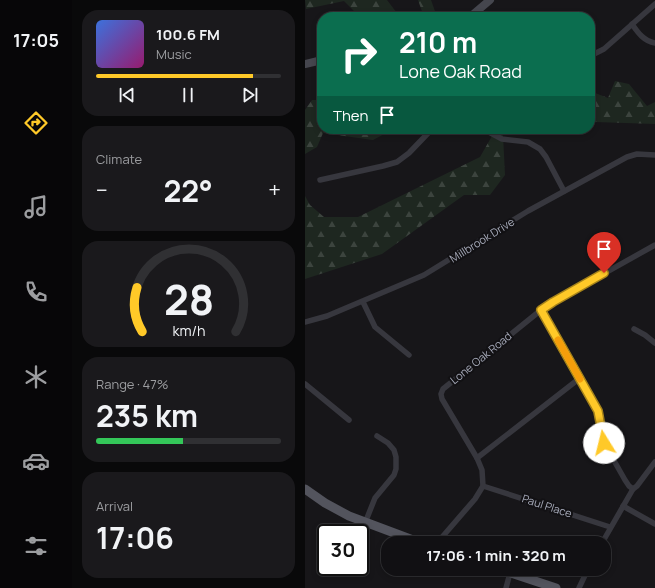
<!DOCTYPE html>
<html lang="en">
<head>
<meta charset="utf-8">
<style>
	:root { --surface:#111013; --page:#1a191c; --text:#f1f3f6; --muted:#9c9da0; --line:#303033; --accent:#ffc928 }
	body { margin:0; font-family:Manrope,sans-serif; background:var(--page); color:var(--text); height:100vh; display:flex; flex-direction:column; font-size:15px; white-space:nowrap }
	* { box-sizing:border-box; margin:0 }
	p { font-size:13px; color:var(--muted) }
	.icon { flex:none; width:22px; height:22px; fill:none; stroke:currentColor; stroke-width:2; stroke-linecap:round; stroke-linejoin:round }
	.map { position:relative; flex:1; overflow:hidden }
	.details { display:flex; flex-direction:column; gap:10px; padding:10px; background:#09090a; width:233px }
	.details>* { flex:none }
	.top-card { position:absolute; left:12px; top:12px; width:278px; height:122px; border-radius:16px; box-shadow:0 2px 6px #0003,0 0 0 1px var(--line); background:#0b6e4f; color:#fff; overflow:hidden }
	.speed { position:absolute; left:12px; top:524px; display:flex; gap:8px; font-size:20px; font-weight:700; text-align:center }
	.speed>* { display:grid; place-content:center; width:52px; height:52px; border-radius:50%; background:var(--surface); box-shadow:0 2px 6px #0003,0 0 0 1px var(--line); line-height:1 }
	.speed .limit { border:2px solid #111; border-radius:6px; background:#fff; color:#111 }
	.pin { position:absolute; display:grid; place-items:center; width:34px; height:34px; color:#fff; margin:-41px -17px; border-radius:50% 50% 50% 0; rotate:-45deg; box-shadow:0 0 4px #0007 }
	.pin .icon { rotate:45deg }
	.me { position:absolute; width:44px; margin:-22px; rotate:351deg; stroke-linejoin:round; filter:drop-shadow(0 0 3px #0008) }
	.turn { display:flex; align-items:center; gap:14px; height:84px; padding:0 16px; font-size:18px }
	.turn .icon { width:52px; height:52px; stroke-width:2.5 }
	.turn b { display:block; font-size:28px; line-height:34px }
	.then { display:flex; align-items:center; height:38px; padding:0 16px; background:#0003; gap:8px; font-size:15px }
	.big { font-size:30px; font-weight:700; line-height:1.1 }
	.details .card { flex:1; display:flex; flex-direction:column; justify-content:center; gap:6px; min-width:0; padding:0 14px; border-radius:16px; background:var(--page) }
	.details .dial { align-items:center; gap:0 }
	.dial svg { height:104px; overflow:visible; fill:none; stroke:var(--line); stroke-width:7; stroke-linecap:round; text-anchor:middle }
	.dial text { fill:var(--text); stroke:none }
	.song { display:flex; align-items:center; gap:12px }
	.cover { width:48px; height:48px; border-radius:6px; background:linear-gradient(135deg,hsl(220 70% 55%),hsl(320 70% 35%)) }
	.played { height:4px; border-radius:2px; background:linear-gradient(90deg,var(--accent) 85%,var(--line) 85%) }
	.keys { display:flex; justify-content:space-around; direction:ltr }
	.heat { display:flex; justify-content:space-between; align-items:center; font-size:22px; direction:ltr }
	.charge { height:6px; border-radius:3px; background:linear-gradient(90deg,#34c759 47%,var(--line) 0) }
	.trip { position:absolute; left:76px; top:536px; width:230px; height:40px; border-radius:16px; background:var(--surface); box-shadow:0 2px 6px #0003,0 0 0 1px var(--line); font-weight:700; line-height:40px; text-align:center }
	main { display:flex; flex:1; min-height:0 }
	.menu { display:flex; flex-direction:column; width:72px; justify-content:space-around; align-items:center; background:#070608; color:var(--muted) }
	.menu .icon { width:28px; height:28px }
	.menu .selected { color:var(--accent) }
	.menu b { font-size:18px; color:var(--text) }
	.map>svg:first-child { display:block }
</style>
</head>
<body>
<main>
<nav class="menu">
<b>17:05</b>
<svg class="icon selected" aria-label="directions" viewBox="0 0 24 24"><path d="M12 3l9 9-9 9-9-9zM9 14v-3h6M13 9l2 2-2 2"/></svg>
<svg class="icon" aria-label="music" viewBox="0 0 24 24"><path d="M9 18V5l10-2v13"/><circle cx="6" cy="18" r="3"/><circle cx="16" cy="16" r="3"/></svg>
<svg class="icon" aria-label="phone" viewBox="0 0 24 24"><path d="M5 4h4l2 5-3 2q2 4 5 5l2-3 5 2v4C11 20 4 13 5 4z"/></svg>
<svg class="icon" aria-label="climate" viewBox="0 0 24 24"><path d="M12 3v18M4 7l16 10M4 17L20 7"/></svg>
<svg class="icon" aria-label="car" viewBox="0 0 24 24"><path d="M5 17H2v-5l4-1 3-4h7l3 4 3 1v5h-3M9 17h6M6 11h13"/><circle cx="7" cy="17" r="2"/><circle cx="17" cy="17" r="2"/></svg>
<svg class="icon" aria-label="filters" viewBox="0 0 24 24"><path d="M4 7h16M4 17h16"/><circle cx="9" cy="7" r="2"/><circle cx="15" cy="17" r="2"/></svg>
</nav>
<section class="details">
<div class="card">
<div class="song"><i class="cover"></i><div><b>100.6 FM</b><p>Music</p></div></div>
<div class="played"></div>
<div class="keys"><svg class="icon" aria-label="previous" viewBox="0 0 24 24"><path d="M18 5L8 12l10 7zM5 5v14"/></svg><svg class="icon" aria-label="pause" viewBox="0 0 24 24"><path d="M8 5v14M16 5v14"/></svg><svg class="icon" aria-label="next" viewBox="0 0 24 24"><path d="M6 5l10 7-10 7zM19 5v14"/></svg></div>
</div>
<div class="card"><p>Climate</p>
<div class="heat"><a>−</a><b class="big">22°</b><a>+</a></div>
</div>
<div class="card dial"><svg viewBox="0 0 100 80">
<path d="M14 69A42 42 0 1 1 86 69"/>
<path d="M14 69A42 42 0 0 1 10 35" stroke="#ffc928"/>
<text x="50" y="56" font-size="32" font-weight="700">28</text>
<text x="50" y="72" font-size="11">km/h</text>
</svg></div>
<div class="card"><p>Range · 47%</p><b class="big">235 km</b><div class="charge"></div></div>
<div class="card"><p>Arrival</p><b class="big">17:06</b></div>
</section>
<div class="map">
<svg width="350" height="588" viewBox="0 0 350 588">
	<defs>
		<pattern id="forest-firs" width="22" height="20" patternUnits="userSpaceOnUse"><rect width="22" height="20" fill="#1e2720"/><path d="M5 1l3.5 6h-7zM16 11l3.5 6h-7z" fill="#3c443e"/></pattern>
	</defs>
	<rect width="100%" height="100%" fill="#171619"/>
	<g fill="url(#forest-firs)">
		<polygon points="0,0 82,0 95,17 55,17 39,1 1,9"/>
		<polygon points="113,0 126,0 132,17 119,17"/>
		<polygon points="310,81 324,84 342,106 350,102 350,124 291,122 285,120 285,91 303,98"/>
		<polygon points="7,100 17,100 17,129 85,129 83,132 68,140 18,133 12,147 0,154 0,110"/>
		<polygon points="191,129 204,129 198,135 200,175 185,195 159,195 77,254 0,279 0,196 5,205 19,217 53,217 175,157"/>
	</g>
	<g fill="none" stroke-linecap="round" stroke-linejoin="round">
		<g stroke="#37373e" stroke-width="5.5">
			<path d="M327,24C333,33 339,41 350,43"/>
			<polyline points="285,56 299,49 350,4"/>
			<polyline points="178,129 197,139 223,142 235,149 241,157 259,191"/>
			<polyline points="15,180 78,166 92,162 104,153 127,129"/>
			<polyline points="58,302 70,327 104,355"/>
			<polyline points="236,310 293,411 299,443 320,480 324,486 328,489"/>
			<polyline points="0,322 22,316 119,275 223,211 322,157 332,154 350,155"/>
			<polyline points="329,329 340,335 350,343"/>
			<polyline points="0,384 44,420"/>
			<polyline points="172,458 275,378"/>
			<polyline points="178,486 305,527"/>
			<polyline points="318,506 350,524"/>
			<polyline points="60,523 70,498 89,475 91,469 91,457 89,450 83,443 72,436"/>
			<polyline points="132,543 170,499 178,486 177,470 172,458 137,399 136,394 138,389 236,310 248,302 350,245"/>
			<polyline points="297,543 328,489 332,486 350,462"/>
			<polyline points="201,588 205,573"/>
			<polyline points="274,588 283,569"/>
		</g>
		<g stroke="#45464e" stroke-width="8">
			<polyline points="165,17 185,0"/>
			<polyline points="0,64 17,60"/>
		</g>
		<g stroke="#53545d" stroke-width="9">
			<polyline points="0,489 20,503 44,516 116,543"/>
			<polyline points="194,569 251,588"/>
		</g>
	</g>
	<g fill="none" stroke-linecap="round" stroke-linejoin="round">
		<g stroke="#a6831a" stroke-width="10">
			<polyline id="route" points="299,443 293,411 236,310 248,302 299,273"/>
		</g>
		<use href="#route" stroke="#ffc928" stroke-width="7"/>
		<polyline stroke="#f59e0b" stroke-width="7" points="253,340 275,379"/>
	</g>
	<g text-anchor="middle" stroke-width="4" stroke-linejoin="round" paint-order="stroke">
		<g font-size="11" fill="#a7abba" stroke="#121114">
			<text transform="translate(177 240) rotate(-32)" y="4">Millbrook Drive</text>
			<text transform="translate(176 358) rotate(-39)" y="4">Lone Oak Road</text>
			<text transform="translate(242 506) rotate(18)" y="4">Paul Place</text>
		</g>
	</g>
</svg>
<div class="speed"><div class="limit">30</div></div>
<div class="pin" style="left:299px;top:273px;background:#d93025"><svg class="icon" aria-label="arrive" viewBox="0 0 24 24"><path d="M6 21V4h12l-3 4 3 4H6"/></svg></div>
<svg class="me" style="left:299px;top:443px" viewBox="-20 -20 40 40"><circle r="19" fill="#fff"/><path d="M0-13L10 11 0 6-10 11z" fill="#ffc928"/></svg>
<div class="trip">17:06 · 1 min · 320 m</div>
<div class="top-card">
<div class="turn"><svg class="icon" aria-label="right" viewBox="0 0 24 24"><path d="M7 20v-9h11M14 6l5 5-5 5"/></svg><div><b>210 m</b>Lone Oak Road</div></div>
<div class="then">Then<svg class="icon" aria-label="arrive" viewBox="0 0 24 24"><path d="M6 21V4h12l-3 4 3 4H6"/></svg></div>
</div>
</div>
</main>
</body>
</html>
